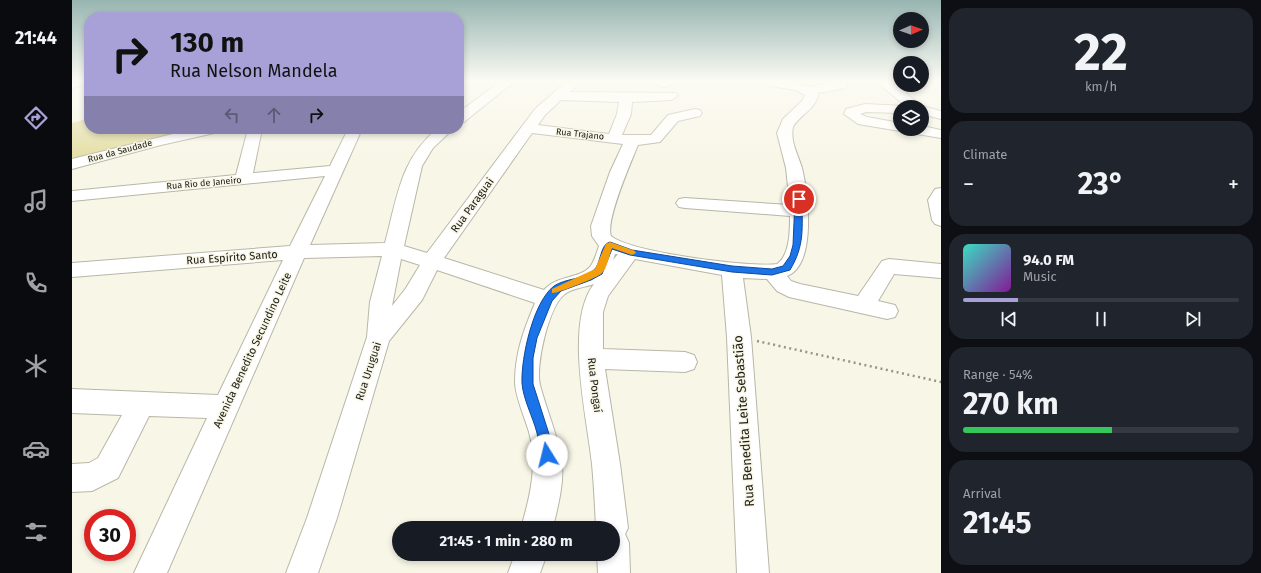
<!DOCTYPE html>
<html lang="en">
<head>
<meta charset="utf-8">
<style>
	:root { --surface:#171b24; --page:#20242c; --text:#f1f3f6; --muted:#9ea1a6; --line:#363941; --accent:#a8a1d8 }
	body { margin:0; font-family:"Fira Sans",sans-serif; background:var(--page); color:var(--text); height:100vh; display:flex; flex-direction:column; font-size:15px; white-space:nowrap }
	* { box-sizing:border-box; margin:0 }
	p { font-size:13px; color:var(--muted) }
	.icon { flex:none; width:22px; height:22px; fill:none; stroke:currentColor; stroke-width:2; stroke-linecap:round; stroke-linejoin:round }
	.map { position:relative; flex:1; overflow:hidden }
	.details { display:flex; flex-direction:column; gap:8px; padding:8px; background:#0d0f14; width:320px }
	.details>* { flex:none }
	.guide { position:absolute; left:12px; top:12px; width:380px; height:122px; border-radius:16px; box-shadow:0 2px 6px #0003; background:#a8a1d8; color:#111; overflow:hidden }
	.needle { width:26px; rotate:88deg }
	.buttons { position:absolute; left:821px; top:12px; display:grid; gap:8px }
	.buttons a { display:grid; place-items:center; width:36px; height:36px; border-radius:50%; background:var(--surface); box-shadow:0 2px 6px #0003; font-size:20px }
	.speed { position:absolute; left:12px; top:509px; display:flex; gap:8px; font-size:20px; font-weight:700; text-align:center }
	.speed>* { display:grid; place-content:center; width:52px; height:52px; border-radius:50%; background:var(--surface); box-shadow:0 2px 6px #0003; line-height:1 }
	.speed .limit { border:6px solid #d22; background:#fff; color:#111 }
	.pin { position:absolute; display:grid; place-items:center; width:34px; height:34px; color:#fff; margin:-17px; border:2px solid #fff; border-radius:50%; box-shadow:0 1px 4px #0007 }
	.me { position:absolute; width:44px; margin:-22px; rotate:351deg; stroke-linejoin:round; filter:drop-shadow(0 0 3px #0008) }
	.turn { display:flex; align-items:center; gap:14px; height:84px; padding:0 20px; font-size:18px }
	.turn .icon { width:52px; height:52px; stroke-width:2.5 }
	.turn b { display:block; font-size:28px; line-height:34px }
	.lanes { display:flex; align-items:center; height:38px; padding:0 20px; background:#0003; justify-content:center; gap:20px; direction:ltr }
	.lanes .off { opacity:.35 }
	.big { font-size:30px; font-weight:700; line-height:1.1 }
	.details .tile { flex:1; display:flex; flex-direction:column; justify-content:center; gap:6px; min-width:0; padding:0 14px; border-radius:16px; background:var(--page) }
	.details .dial { align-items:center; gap:0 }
	.dial b { font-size:52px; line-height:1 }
	.song { display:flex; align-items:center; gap:12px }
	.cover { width:48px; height:48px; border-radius:6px; background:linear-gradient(135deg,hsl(170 70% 55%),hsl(290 70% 35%)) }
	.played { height:4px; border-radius:2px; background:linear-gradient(90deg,var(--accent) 20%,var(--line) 20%) }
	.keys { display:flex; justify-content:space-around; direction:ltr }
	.heat { display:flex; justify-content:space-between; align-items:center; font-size:22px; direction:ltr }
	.charge { height:6px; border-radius:3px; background:linear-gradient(90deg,#34c759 54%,var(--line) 0) }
	.trip { position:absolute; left:320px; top:521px; width:228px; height:40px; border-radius:20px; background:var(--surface); box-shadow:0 2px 6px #0003; font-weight:700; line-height:40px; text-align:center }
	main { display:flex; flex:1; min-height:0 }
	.menu { display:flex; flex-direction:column; width:72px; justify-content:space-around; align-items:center; background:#090b0e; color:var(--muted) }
	.menu .icon { width:28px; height:28px }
	.menu .active { color:var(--accent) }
	.menu b { font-size:18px; color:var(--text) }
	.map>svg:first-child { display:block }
</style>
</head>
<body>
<main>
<nav class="menu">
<b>21:44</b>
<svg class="icon active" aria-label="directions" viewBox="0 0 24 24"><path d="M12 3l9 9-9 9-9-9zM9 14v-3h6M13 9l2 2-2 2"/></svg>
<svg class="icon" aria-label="music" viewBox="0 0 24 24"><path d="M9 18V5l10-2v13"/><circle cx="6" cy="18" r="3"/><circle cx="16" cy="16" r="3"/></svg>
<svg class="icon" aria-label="phone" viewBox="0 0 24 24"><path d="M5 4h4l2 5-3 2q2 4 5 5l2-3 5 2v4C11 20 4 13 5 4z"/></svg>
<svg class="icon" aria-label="climate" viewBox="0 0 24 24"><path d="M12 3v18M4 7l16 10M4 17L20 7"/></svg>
<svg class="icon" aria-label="car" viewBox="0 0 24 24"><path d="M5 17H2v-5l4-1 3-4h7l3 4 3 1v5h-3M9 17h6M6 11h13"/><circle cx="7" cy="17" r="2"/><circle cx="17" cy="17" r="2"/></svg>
<svg class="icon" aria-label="filters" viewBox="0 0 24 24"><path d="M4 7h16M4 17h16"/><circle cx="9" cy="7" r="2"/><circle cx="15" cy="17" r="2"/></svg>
</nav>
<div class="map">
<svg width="869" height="573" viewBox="0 0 869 573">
	<rect width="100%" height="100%" fill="#f8f6e6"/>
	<polygon fill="#e3dda1" points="17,118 17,129 126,129 0,160 0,123"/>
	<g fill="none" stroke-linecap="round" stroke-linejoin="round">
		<g stroke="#b8b7a7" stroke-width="2">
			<g id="minor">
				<polygon points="0,81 17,81 15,84 0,88"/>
				<polygon points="429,81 443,81 392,122 387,123 387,112"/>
				<path d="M495,81H509L498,92L604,93L606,96L599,100L560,102L559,114L550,135H579L596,115L623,109L628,110L630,113L628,116L606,121L588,142L566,145C559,162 533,221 539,236C557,252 679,268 705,264C718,255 718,231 718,216L613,208L607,207L604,203L607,199L613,198L718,205L714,168L705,133L711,119L730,101L733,95L723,90L694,85L688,81H717L737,87L768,81L773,82L775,85L773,88L746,93C746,108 727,115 721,127C718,142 726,154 730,168C736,192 745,265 715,276L719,281L728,284L786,296L810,261L817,259L869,264V278L822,274L806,301L823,305L826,311L823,317L815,319L717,297L705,291L695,279L671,278L679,337L697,573H665L655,337L650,275L563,259L536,296L531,312V349L613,352L622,355L625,362L622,369L613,372L533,369L548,464L556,528L553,534L557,543L558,573H526L525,554H541V528H524C523,507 522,485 520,464C515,417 492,322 522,284C514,287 501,288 493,294C477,305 463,366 468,385C475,412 487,437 490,465C492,485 485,509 481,528H449C458,497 466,464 457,432C453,418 443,396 443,382C443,353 452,329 463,303L365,270L350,300L317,341L265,518L246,573H214L235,518L295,337L298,302L310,256L232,258L95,573H62L135,418L77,416L46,478L20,491L0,492V464L17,463L26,458L50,415L0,413V389L146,395L211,260L0,277V263L218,246L253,176L0,201V191L164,175L176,129H190L181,173L258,166L276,129H290L238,245L313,243C325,199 328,159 365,129H381L361,148L350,166L332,246L355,253L463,109ZM489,100L547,102L545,114L537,134L466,125L473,115ZM460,133L551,144L538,172L519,226L520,236L527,246C525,252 522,262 518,267C507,279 485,275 472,290L372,258ZM543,254H546L541,260ZM329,259L348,265L334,288L320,306Z"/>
				<polygon points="579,81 599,81 600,83 594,87 581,84"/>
				<polygon points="803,81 818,81 850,106 869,111 869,119 850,114 850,107 835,107"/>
				<polygon points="793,104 833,106 828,107 828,113 794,112 788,114 795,117 828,123 828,129 850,129 850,126 869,130 869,138 839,133 833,130 828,131 786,124 772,114 774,109"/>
				<polygon points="869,188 869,226 863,224 860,220 856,200 863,189"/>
				<polygon points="443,554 475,554 468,573 436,573"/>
			</g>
		</g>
		<g stroke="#b8b7a7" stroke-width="2">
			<polygon id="major" points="121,129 150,129 147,132 89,145 0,169 0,159"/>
		</g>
		<polyline stroke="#96958a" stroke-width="2.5" stroke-dasharray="2 3.5" stroke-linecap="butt" points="685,341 869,382"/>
		<use href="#minor" fill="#fff" fill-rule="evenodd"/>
		<use href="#major" fill="#fff" fill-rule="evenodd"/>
	</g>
	<linearGradient id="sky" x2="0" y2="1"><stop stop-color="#98b5b1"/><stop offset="0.5" stop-color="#fcfbf4"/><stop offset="1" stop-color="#fcfbf4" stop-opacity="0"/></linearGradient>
	<rect width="869" height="162" fill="url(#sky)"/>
	<path fill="#1a73e8" stroke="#114b97" d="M727,197L730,199C730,228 733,245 718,270L700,275L660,272L558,255L540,249L530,274L519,280L489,291L480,301L465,338L461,358V384L477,434L481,455L479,460L475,461L470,460C467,451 467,442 465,433C461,417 451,399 450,383C449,358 461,302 482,286C494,278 511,280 522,270C529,264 528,244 538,242L560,250L660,266L700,269L711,266L718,256L721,245L723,199Z"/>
	<path fill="#f59e0b" d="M538,242L563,251L564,253L560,255L540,248C537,256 535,269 529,274C524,278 484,294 480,293V289L523,269L534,244Z"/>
	<g text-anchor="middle" stroke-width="3" stroke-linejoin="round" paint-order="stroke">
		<g font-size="9" fill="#20201a" stroke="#f8f6e6">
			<text transform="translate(508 134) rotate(6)" y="3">Rua Trajano</text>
			<text transform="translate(48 151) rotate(-15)" y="3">Rua da Saudade</text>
			<text transform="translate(132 183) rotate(-5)" y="3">Rua Rio de Janeiro</text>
		</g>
		<g font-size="11" fill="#20201a" stroke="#f8f6e6">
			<text transform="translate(400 205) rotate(-54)" y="4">Rua Paraguai</text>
			<text transform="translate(160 257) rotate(-4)" y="4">Rua Espírito Santo</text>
			<text transform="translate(180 350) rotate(-65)" y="4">Avenida Benedito Secundino Leite</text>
			<text transform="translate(296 371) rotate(-72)" y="4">Rua Uruguai</text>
			<text transform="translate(523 385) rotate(83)" y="4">Rua Pongaí</text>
		</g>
		<g font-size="13" fill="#20201a" stroke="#f8f6e6">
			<text transform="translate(671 421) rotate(-94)" y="5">Rua Benedita Leite Sebastião</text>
		</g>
	</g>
</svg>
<div class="buttons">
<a><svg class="needle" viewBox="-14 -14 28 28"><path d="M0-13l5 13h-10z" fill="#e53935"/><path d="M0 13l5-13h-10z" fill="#9ea1a6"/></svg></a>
<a><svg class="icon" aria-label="search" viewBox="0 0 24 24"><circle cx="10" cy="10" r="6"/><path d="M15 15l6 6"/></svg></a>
<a><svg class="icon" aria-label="layers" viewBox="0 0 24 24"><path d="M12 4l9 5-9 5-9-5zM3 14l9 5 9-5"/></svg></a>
</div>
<div class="speed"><div class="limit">30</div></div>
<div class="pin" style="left:727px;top:199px;background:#d93025"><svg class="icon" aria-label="arrive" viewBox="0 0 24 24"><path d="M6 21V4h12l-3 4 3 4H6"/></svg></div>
<svg class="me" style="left:475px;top:455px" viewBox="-20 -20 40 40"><circle r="19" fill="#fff"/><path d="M0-13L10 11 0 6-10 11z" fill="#1a73e8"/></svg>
<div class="trip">21:45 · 1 min · 280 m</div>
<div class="guide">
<div class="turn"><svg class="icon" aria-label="right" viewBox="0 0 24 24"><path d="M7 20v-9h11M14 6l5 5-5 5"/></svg><div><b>130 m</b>Rua Nelson Mandela</div></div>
<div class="lanes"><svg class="icon off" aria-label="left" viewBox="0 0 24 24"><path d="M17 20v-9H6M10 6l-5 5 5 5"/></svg><svg class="icon off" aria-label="ahead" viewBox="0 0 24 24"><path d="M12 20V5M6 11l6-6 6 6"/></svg><svg class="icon" aria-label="right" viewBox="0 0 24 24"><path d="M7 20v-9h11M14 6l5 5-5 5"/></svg></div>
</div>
</div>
<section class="details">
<div class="tile dial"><b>22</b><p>km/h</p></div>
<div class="tile"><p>Climate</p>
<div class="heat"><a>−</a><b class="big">23°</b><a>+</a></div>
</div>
<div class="tile">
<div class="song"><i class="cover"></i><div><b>94.0 FM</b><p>Music</p></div></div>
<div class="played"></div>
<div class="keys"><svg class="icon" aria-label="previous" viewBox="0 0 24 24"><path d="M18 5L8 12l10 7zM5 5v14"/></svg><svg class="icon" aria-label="pause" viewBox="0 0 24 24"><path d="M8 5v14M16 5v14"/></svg><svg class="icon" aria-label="next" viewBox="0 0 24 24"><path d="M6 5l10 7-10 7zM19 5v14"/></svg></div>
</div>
<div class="tile"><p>Range · 54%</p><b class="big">270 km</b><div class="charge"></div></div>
<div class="tile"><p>Arrival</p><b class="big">21:45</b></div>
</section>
</main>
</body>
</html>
